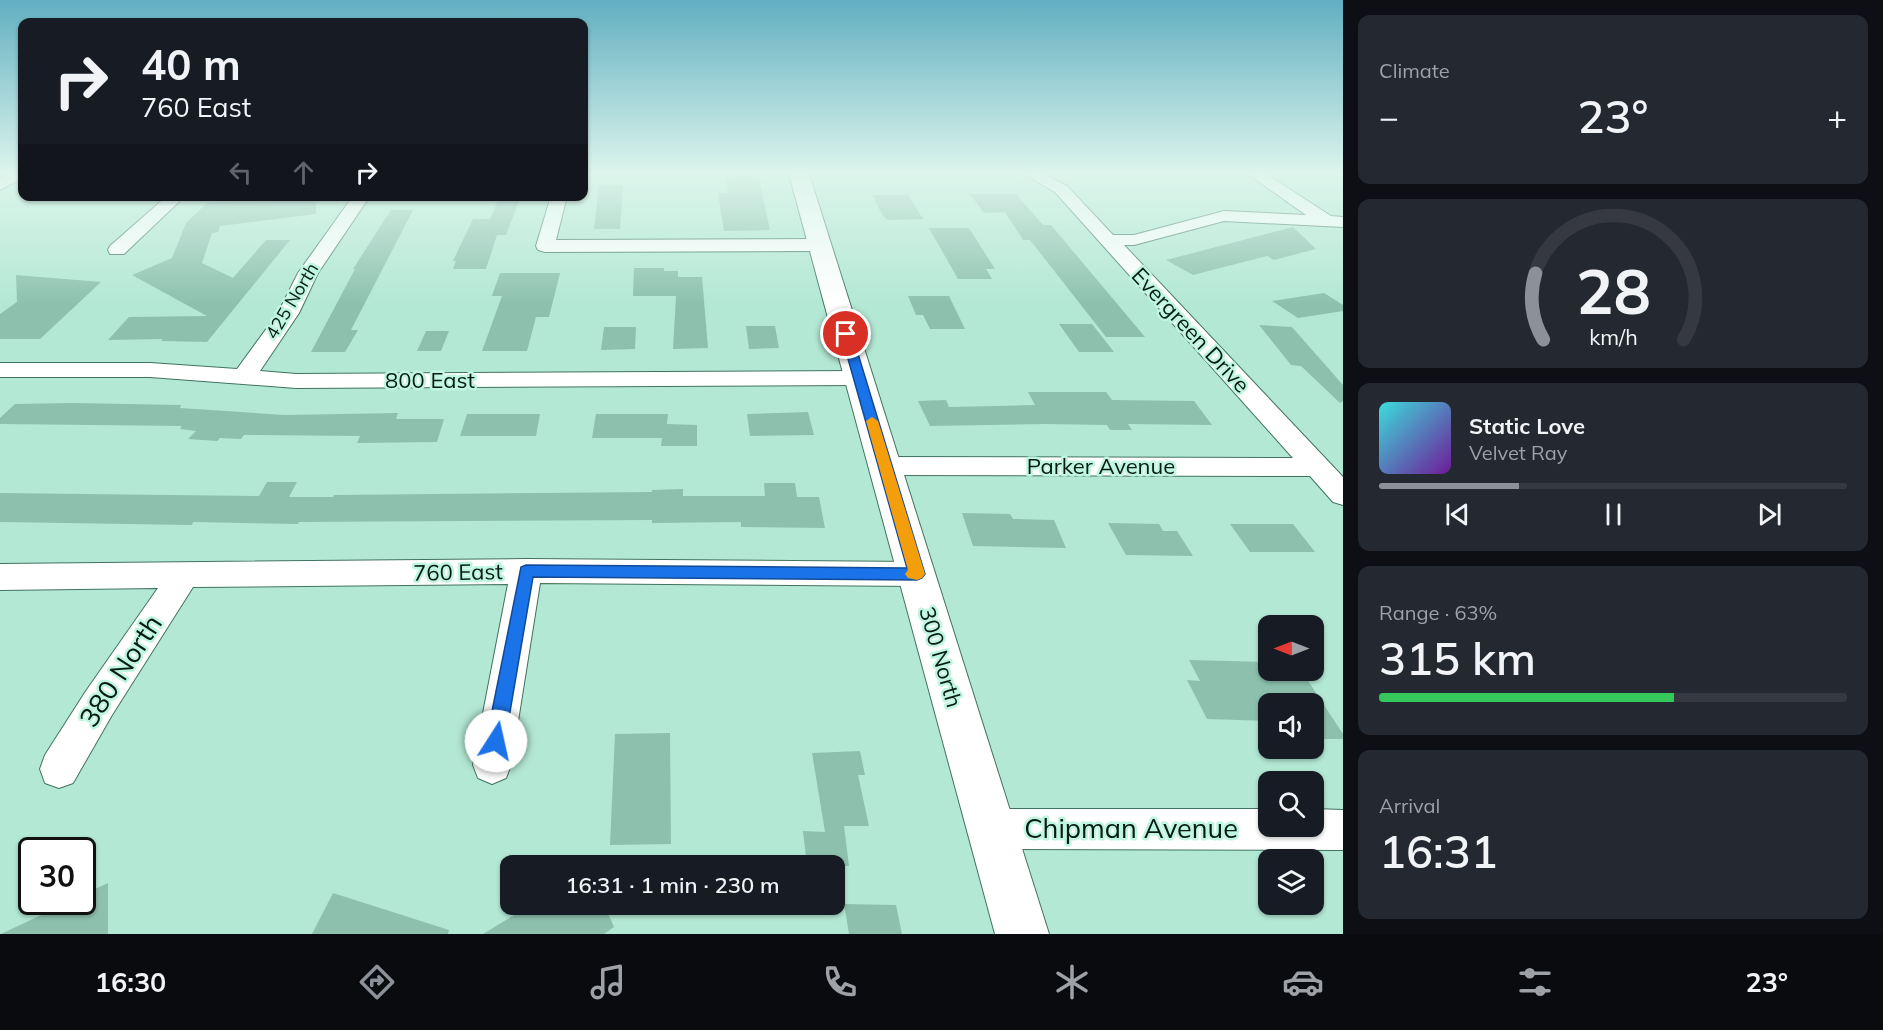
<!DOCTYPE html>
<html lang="en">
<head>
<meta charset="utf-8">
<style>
	:root { --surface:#171b24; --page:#242831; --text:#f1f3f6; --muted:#9ea1a6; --line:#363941; --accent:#8c9099 }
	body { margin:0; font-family:Mulish,sans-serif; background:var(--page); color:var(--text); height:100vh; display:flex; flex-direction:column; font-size:22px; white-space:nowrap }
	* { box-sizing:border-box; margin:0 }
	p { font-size:20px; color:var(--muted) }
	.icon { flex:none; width:33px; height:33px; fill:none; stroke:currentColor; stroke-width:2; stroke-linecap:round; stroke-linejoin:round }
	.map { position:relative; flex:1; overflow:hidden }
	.drawer { display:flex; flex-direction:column; gap:15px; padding:15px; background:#0d0f14; width:540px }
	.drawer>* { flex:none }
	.hud { position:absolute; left:18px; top:18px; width:570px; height:183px; border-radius:12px; box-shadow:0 2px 4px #0004; background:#171b24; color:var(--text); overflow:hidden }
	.needle { width:39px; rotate:270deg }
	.tools { position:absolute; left:1258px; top:615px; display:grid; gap:12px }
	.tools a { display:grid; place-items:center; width:66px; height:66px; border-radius:12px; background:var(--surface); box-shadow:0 2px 4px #0004; font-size:30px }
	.speed { position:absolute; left:18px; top:837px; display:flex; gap:12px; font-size:30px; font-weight:700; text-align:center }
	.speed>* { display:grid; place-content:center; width:78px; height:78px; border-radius:50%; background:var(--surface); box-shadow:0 2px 4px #0004; line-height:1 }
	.speed .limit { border:3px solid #111; border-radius:9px; background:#fff; color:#111 }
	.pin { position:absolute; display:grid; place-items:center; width:51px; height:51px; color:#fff; margin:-26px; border:3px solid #fff; border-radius:50%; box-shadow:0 2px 6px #0007 }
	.me { position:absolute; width:66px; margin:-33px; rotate:10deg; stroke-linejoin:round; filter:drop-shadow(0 0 4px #0008) }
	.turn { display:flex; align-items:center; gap:21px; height:126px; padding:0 24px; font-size:27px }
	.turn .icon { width:78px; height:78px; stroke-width:2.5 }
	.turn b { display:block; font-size:42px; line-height:51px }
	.lanes { display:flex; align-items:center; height:57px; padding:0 24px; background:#0003; justify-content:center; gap:30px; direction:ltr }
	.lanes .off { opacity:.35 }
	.big { font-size:45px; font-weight:600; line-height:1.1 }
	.drawer .tile { flex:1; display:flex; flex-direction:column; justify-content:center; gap:9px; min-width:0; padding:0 21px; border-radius:12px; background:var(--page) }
	.drawer .dial { align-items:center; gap:0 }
	.dial svg { height:156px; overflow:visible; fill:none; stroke:var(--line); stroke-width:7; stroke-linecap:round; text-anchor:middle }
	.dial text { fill:var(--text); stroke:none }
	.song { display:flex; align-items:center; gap:18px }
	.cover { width:72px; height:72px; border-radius:9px; background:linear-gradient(135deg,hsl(180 70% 55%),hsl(280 70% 35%)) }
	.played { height:6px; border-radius:3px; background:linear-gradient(90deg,var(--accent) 30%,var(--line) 30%) }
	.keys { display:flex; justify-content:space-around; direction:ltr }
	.heat { display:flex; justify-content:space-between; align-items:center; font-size:33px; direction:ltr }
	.charge { height:9px; border-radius:4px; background:linear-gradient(90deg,#34c759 63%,var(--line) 0) }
	.trip { position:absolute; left:500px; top:855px; width:345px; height:60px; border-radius:12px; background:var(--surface); box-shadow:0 2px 4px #0004; font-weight:600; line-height:60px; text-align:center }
	.tab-bar { display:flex; height:96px; justify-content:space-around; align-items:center; background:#090b0e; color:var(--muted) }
	.tab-bar .icon { width:42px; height:42px }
	.tab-bar .current { color:var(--accent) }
	.tab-bar b { font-size:27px; color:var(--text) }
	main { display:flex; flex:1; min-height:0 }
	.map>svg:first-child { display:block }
</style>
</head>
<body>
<main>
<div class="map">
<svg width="1343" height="934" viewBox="0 0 1343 934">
	<rect width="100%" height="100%" fill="#b3e8d4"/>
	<g fill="#8dc1ae">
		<polygon points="736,174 758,174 770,230 724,231 718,193 728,193 726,177 736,177"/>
		<polygon points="599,185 623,185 620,229 594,229"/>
		<polygon points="970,194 1016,194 1043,225 1051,225 1145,337 1106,337 1030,240 1023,240 1005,212 984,213"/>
		<polygon points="872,195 908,195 923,219 888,220 883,216"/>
		<polygon points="500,196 521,196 506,235 497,235 486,269 453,269 456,261 453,261 473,219 490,219"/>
		<polygon points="292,197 320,197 316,203 316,214 220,226 218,232 212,233 202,263 233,278 266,240 290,240 207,342 161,341 163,339 108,340 129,317 207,316 132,275 172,258 186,223 208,202 289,201"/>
		<polygon points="391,210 413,210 351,330 358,330 345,352 311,352 355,269 353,269"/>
		<polygon points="1293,227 1316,249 1274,260 1267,256 1193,275 1166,260"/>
		<polygon points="929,228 969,228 995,269 986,269 992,279 958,279"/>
		<polygon points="634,268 664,268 664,271 678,271 678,277 702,277 708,348 673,349 676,296 633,296"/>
		<polygon points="500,273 560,273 549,317 536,317 527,351 482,351 502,296 492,296"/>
		<polygon points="16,275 101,282 40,339 0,339 0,314 17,302"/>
		<polygon points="1324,293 1343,305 1343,311 1298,318 1272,301"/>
		<polygon points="908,296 949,296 965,329 930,329 923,315 916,315"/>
		<polygon points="1059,324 1092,324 1114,352 1079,352"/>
		<polygon points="1259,325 1292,327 1343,385 1343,401 1340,403 1301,366 1291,365"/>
		<polygon points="746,326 775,326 779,348 749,349"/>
		<polygon points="604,327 636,327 635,349 601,350"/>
		<polygon points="426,331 449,331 441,351 417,351"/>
		<polygon points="1028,392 1106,392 1112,400 1194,401 1212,425 1128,424 1132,430 1110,430 1107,425 1046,424 930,426 918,401 946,400 949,407 1035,405"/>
		<polygon points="73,403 181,405 180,408 284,415 398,413 396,419 444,419 437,442 357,443 360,436 244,435 241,439 220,438 217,441 188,439 196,431 180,429 182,426 0,424 0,418 15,404"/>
		<polygon points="808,412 814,435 750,436 747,414"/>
		<polygon points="467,414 540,414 536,436 460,436"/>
		<polygon points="596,414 668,414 667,424 697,425 697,446 661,446 662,438 592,438"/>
		<polygon points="267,482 297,482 289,497 333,497 334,495 652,492 652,490 683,489 683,496 765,496 764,483 795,483 797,497 819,497 825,528 741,527 741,522 652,523 652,520 299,522 298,524 193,522 192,525 0,522 0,493 259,496"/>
		<polygon points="962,513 1010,514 1013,519 1054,520 1066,548 973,546"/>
		<polygon points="1108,523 1159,524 1163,531 1177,531 1193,556 1126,555"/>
		<polygon points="1230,524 1293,524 1315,552 1250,552"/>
		<polygon points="1189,660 1269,662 1269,670 1301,670 1343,734 1343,739 1314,739 1314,704 1269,704 1269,721 1207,719 1187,680 1200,681"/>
		<polygon points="670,733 671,844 610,845 615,734"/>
		<polygon points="860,751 865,775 858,775 869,826 844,826 849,866 807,866 803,831 825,832 812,753"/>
		<polygon points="108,883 108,934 1,934 69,902 82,902 82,895"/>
		<polygon points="333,893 449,930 448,934 312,934"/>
		<polygon points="532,904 604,904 614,927 604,934 483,934"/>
		<polygon points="844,904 896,905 902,934 849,934"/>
	</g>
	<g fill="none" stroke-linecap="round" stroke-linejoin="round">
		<g stroke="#417361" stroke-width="2">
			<g id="minor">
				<polygon points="7,174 22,174 22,178 0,190 0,178"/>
				<polygon points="1024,174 1044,174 1067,186 1113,235 1134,235 1224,211 1306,215 1248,174 1266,174 1331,216 1343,217 1343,227 1224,221 1134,245 1124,245 1343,477 1343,505 1333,502 1310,476 885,475 875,473 872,466 875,459 885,457 1293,458 1055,192"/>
				<polygon points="167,196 185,196 124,254 110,254 108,250 110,246"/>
				<polygon points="353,196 370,196 318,273 299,313 260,371 296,374 859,371 867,373 871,378 867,383 859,385 296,388 150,377 0,377 0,363 150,363 237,369 278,313 298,273"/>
				<polygon points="551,196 567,196 556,240 820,239 827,241 829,245 827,249 820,251 545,252 538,250 536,246"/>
				<polygon points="526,559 917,562 928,565 933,574 928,583 917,586 540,583 511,765 506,778 492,784 478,778 473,765 508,584 193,587 112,715 73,783 59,788 45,783 40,769 45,755 86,691 158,588 0,590 0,564"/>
				<polygon points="992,809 1269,809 1269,826 1314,826 1314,809 1343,810 1343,850 992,849 978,843 972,829 978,815"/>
			</g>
		</g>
		<g stroke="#417361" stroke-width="2">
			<polygon id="tertiary" points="789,174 809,174 1049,934 995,934"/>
		</g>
		<use href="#minor" fill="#fff" fill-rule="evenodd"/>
		<use href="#tertiary" fill="#fff" fill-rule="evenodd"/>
	</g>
	<linearGradient id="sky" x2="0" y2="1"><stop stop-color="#61afc1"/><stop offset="0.57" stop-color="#ddf5ec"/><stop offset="1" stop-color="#ddf5ec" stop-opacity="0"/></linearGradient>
	<rect width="1343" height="304" fill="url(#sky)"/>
	<polygon fill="#1a73e8" stroke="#114b97" stroke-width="1.5" points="846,331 852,334 925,574 922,578 917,580 533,577 505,741 502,747 496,750 489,747 486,741 521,567 526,565 907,568 841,334"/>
	<polygon fill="#f59e0b" points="872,417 878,421 925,574 922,578 917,580 908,578 905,574 908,570 866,421"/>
	<g text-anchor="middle" stroke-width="5" stroke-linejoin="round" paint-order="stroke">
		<g font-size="18" fill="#061b14" stroke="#c0f6e1">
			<text transform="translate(292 301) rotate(-59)" y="6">425 North</text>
		</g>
		<g font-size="22" fill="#061b14" stroke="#c0f6e1">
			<text transform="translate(1191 330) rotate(47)" y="8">Evergreen Drive</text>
			<text x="430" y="388">800 East</text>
			<text x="1101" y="474">Parker Avenue</text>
			<text transform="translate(458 572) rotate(-1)" y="8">760 East</text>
			<text transform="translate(941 657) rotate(74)" y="8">300 North</text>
		</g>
		<g font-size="27" fill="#061b14" stroke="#c0f6e1">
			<text transform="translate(121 671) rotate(-57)" y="9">380 North</text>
			<text x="1131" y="838">Chipman Avenue</text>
		</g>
	</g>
</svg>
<div class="tools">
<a><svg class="needle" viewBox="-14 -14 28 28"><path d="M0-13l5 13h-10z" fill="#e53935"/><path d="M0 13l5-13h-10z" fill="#9ea1a6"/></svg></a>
<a><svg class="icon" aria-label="sound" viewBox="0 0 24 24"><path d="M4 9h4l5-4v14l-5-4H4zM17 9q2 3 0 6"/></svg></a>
<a><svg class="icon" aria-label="search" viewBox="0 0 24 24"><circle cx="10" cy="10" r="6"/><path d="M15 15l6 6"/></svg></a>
<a><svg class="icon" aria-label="layers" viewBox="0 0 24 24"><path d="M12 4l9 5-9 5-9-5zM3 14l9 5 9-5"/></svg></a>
</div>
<div class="speed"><div class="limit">30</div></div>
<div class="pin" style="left:846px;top:334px;background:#d93025"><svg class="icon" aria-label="arrive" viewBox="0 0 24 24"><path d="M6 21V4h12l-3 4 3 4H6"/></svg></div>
<svg class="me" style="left:496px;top:741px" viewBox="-20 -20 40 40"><circle r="19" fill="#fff"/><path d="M0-13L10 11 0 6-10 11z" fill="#1a73e8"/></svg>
<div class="trip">16:31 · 1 min · 230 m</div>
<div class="hud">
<div class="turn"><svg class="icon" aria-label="right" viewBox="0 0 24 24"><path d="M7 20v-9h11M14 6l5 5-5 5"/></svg><div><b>40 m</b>760 East</div></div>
<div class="lanes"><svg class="icon off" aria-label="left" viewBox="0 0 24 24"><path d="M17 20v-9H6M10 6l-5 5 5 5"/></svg><svg class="icon off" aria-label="ahead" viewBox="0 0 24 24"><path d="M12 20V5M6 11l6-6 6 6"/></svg><svg class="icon" aria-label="right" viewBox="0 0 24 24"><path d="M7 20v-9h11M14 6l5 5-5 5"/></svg></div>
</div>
</div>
<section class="drawer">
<div class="tile"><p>Climate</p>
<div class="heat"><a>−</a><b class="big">23°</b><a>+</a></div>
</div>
<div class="tile dial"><svg viewBox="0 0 100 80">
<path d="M14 69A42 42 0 1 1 86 69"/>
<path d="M14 69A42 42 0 0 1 10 35" stroke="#8c9099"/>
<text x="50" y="56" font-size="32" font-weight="700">28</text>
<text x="50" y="72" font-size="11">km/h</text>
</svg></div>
<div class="tile">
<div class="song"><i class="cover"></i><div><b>Static Love</b><p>Velvet Ray</p></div></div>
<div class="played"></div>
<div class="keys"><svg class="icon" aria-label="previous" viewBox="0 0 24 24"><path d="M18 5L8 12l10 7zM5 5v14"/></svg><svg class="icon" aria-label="pause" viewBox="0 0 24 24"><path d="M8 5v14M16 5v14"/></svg><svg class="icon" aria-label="next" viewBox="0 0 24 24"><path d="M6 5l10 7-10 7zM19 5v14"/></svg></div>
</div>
<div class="tile"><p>Range · 63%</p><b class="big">315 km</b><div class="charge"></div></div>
<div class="tile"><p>Arrival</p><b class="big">16:31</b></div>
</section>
</main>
<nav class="tab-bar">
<b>16:30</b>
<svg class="icon current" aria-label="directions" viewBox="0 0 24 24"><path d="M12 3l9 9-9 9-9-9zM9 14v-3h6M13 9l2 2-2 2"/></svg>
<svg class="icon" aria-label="music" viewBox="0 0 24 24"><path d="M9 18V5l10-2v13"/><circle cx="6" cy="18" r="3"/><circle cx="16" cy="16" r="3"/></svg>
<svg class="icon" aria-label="phone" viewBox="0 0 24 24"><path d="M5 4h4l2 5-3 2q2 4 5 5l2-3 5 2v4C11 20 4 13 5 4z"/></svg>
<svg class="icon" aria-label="climate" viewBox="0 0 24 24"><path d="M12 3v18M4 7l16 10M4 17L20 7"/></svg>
<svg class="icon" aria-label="car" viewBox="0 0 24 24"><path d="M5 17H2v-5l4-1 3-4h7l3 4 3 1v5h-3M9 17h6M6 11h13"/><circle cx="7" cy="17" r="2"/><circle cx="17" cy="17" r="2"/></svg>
<svg class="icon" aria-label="filters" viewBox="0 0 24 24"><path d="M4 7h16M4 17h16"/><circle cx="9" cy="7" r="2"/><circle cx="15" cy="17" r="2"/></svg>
<b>23°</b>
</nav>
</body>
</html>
